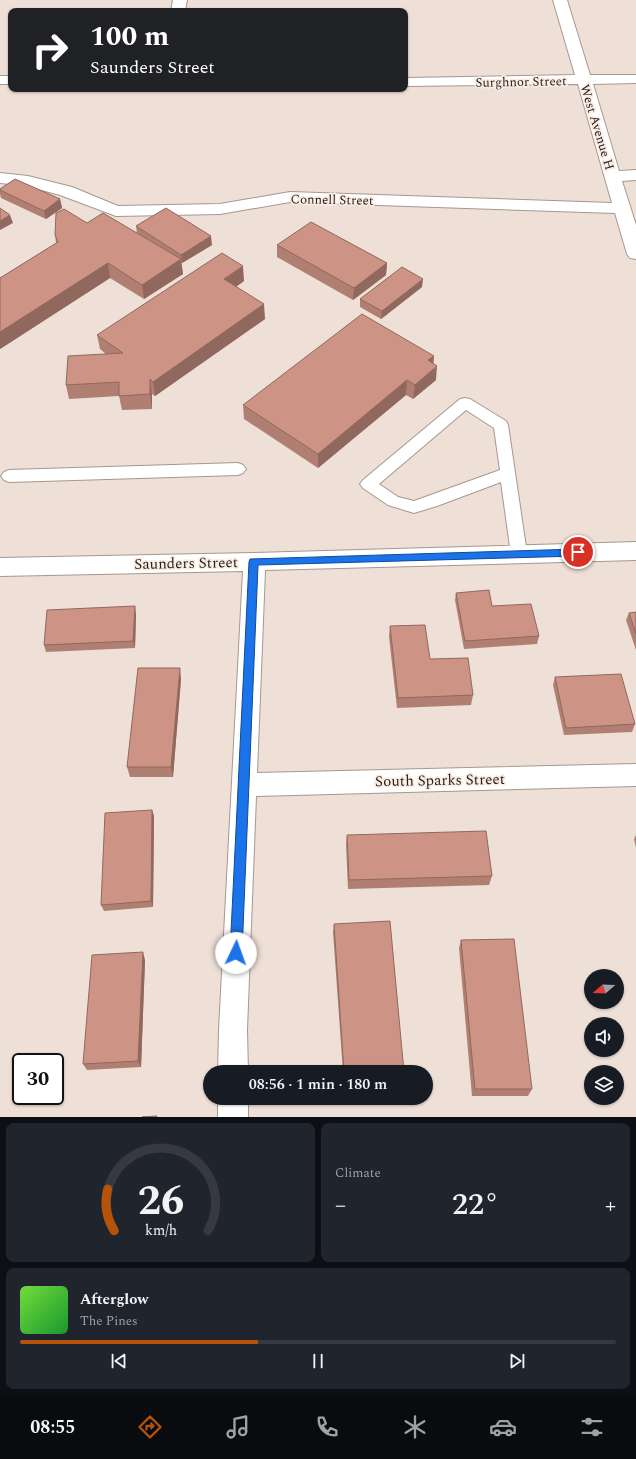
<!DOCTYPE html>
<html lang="en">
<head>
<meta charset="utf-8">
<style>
	:root { --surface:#171b24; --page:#20242c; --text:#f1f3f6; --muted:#9ea1a6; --line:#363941; --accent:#b45309 }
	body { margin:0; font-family:Spectral,serif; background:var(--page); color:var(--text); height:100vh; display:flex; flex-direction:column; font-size:15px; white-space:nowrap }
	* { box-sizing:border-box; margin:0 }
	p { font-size:13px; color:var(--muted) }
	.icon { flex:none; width:22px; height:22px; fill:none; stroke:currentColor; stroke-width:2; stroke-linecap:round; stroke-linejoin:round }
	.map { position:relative; height:1117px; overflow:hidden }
	.drawer { display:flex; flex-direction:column; gap:6px; padding:6px; background:#0d0f14; flex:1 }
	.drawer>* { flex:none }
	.top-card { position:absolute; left:8px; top:8px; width:400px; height:84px; border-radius:8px; box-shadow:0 1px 3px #0004; background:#202124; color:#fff; overflow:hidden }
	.needle { width:26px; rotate:251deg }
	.buttons { position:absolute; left:584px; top:969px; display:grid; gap:8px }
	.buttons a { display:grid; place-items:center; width:40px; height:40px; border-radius:50%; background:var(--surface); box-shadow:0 1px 3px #0004; font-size:20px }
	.speed { position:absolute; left:12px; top:1053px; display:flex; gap:8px; font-size:20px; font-weight:700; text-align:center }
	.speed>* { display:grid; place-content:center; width:52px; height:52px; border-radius:50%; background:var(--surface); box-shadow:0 1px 3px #0004; line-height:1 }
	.speed .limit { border:2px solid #111; border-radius:6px; background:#fff; color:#111 }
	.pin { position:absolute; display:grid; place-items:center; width:34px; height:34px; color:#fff; margin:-17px; border:2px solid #fff; border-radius:50%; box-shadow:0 1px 4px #0007 }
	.me { position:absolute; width:44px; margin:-22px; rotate:3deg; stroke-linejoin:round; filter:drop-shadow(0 0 3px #0008) }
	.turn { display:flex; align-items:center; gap:14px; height:84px; padding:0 16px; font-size:18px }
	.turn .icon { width:52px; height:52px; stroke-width:2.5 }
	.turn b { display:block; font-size:28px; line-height:34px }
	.big { font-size:30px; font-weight:600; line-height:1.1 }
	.drawer .card { flex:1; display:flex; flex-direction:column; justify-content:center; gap:6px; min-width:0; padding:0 14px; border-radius:8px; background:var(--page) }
	.drawer .dial { align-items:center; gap:0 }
	.dial svg { height:104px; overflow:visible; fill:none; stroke:var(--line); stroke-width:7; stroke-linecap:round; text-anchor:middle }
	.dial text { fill:var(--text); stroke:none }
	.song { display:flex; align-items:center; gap:12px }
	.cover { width:48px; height:48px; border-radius:6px; background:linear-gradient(135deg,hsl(100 70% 55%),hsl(130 70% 35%)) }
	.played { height:4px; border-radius:2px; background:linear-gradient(90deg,var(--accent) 40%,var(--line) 40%) }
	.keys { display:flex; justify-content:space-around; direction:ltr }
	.heat { display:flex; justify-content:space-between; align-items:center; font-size:22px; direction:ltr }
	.drawer .tiles { flex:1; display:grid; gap:6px; grid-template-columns:1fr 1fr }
	.card:last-child { grid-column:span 2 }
	.trip { position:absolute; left:203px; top:1065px; width:230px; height:40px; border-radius:20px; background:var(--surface); box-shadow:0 1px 3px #0004; font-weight:600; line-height:40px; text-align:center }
	.tabs { display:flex; height:64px; justify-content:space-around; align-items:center; background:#090b0e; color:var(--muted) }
	.tabs .icon { width:28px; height:28px }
	.tabs .selected { color:var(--accent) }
	.tabs b { font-size:18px; color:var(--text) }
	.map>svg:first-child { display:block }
</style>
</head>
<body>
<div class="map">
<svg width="636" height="1117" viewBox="0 0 636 1117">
	<rect width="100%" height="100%" fill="#eedfd7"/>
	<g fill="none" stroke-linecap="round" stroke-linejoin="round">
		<g stroke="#a69890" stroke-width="2">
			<g id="lane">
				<path d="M465,398L470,399L506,421L508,425L527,554L525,558L519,560L513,558L511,554L501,482L437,506L414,513L388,505L363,488L360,484L363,480L460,399ZM466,410L494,428L500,470L414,501L398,497L379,484Z"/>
				<polygon points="238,463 243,465 246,469 243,473 238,475 9,482 4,480 1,476 4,472 9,470"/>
			</g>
		</g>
		<g stroke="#a69890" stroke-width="2">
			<g id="street">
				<polygon points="173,0 187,0 185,11 171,11"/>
				<polygon points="553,0 567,0 590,75 636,75 636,83 593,84 619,171 636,170 636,180 622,181 636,225 636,259 630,258 627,254 615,213 290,202 220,214 116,216 60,195 27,186 0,183 0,173 28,176 72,187 118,206 220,204 290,192 612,203 578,84 405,86 405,78 575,75"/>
				<rect x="0" y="76" width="11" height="8"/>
				<polygon points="636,542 636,560 265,570 257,773 636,764 636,786 256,796 247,1030 248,1072 218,1072 219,1030 243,571 0,576 0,558 254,553"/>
				<rect x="218" y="1098" width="30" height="19"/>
			</g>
		</g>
		<use href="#lane" fill="#fff" fill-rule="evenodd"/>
		<use href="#street" fill="#fff" fill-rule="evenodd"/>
	</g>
	<g fill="#b07f72">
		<polygon points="0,189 60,199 62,208 46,219 1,198 0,194"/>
		<polygon points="87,223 137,233 136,226 212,245 182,263 181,263 183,274 144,299 110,278 0,349 0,278 56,243 55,235"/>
		<polygon points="277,245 387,263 386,275 353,300 277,257"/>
		<polygon points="244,281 236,287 265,319 155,396 152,394 152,409 122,410 119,396 69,399 66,385 106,354 100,349 97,335"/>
		<polygon points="422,287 381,319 360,307 360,299"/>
		<polygon points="433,363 436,380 413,399 406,395 318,468 244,419 243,405"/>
		<polygon points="456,593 492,606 539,636 537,644 464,649 455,600"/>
		<polygon points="636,612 636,650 626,620 629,613"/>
		<polygon points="136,614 135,648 46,652 44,645"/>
		<polygon points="390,626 430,659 473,695 471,705 397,708 389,637"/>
		<polygon points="555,677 635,724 632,732 564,735 553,685"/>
		<polygon points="181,679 173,777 130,777 127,767"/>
		<polygon points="152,810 154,816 153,907 104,911 101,905"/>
		<polygon points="347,835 492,876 489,885 348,889 346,844"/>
		<polygon points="636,835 636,848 634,839"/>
		<polygon points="334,924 404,1072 343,1072 333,932"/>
		<polygon points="461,940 532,1089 528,1096 472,1096 459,948"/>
		<polygon points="145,960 141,1067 87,1070 83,1064"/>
	</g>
	<g fill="#90685d">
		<polygon points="60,199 62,208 46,219 44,211"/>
		<polygon points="10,215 13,223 0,230 0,221"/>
		<polygon points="211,236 212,245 182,263 181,255"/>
		<polygon points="181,259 183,274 144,299 142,285"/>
		<polygon points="108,263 110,278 0,349 0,332"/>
		<polygon points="387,263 386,275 353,300 354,288"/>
		<polygon points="243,266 244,281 225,294 224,279"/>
		<polygon points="423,279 422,287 381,319 382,311"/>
		<polygon points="264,304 265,319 155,396 153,382"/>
		<polygon points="434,356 433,370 437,366 436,380 413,399 415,385 428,360"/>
		<polygon points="150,379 152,394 152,409 150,394"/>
		<polygon points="407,380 406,395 318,468 318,454"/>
		<polygon points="135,606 136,614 135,648 133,641"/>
		<polygon points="180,668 181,679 173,777 171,767"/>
		<polygon points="152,810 154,816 153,907 151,901"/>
		<polygon points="143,952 145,960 141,1067 138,1061"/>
	</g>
	<g fill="#cd9485" stroke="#90685d">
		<polygon points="15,179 60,199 44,211 0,190 0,189"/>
		<polygon points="0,208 10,215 0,221"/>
		<polygon points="166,208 211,236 181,255 136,226"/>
		<polygon points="64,209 87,223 103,213 181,259 142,285 108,263 0,332 0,278 58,242 55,235 56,213"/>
		<polygon points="311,222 387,263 354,288 277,245"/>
		<polygon points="222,253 243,266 224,279 264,304 153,382 150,379 150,394 119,396 119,382 66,385 68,356 123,353 97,335"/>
		<polygon points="402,267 423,279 382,311 360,299"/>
		<polygon points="362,314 434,356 428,360 437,366 415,385 407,380 318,454 243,405"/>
		<polygon points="489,590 492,606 531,604 539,636 465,641 456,593"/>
		<polygon points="135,606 133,641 44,645 47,610"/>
		<polygon points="636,612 636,634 629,613"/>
		<polygon points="425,625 430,659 468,658 473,695 398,698 390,626"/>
		<polygon points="138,668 180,668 171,767 127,767"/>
		<polygon points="621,674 635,724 566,728 555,677"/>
		<polygon points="152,810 151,901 101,905 105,813"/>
		<polygon points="486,831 492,876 349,880 347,835"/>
		<polygon points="390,921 404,1072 344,1072 334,924"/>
		<polygon points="514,939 532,1089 475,1089 461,940"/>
		<polygon points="143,952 138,1061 83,1064 92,955"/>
		<polygon points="157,1116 157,1117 142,1117"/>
	</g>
	<polygon fill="#1a73e8" stroke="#114b97" points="578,549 582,552 578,556 258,565 242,953 240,957 236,959 232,957 230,953 249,562 250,559"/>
	<g text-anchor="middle" stroke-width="3.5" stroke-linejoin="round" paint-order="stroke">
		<g font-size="13" fill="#231e1b" stroke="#fbece4">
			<text transform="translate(521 81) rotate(-1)" y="5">Surghnor Street</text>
			<text transform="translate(598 127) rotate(73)" y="5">West Avenue H</text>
			<text transform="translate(332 199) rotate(1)" y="5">Connell Street</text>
		</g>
		<g font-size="15" fill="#231e1b" stroke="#fbece4">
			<text transform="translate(186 563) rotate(-1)" y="5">Saunders Street</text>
			<text transform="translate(440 780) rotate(-1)" y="5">South Sparks Street</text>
		</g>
	</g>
</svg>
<div class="buttons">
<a><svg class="needle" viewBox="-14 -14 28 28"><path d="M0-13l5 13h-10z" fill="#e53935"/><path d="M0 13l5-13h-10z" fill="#9ea1a6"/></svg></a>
<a><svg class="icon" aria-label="sound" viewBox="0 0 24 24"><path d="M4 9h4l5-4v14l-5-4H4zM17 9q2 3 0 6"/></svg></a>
<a><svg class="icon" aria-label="layers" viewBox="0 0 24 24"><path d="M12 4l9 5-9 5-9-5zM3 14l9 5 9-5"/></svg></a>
</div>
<div class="speed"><div class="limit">30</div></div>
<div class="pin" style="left:578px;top:552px;background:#d93025"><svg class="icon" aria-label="arrive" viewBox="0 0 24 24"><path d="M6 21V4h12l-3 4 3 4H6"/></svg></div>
<svg class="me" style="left:236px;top:953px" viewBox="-20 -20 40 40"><circle r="19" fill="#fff"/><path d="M0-13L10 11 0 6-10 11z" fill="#1a73e8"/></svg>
<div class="trip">08:56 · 1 min · 180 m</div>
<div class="top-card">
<div class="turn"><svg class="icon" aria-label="right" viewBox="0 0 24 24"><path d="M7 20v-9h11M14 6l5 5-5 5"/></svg><div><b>100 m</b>Saunders Street</div></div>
</div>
</div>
<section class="drawer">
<div class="tiles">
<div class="card dial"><svg viewBox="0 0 100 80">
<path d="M14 69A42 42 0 1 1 86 69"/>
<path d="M14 69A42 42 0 0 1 9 37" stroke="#b45309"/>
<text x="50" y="56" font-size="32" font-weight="700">26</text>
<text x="50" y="72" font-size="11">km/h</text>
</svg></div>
<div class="card"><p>Climate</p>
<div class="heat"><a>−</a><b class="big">22°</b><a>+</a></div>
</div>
<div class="card">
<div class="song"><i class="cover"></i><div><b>Afterglow</b><p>The Pines</p></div></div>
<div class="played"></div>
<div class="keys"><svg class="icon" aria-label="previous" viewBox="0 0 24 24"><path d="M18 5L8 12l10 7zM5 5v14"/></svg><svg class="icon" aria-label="pause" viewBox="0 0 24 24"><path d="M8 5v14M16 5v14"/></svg><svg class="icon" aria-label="next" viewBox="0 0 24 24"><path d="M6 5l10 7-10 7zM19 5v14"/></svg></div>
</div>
</div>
</section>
<nav class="tabs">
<b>08:55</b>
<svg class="icon selected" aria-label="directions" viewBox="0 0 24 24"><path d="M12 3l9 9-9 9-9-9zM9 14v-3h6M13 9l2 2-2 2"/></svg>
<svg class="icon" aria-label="music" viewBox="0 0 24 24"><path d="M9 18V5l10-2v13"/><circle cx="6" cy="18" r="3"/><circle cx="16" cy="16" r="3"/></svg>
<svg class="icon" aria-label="phone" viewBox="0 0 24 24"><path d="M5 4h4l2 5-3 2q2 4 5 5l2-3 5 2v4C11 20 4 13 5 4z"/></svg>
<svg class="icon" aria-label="climate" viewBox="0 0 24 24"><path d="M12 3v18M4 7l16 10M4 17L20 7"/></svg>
<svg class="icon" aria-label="car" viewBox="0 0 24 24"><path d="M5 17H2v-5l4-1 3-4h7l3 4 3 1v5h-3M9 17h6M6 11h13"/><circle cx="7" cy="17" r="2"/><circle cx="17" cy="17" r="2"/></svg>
<svg class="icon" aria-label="filters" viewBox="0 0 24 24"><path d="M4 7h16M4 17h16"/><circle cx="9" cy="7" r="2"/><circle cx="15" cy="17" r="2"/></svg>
</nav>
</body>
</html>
